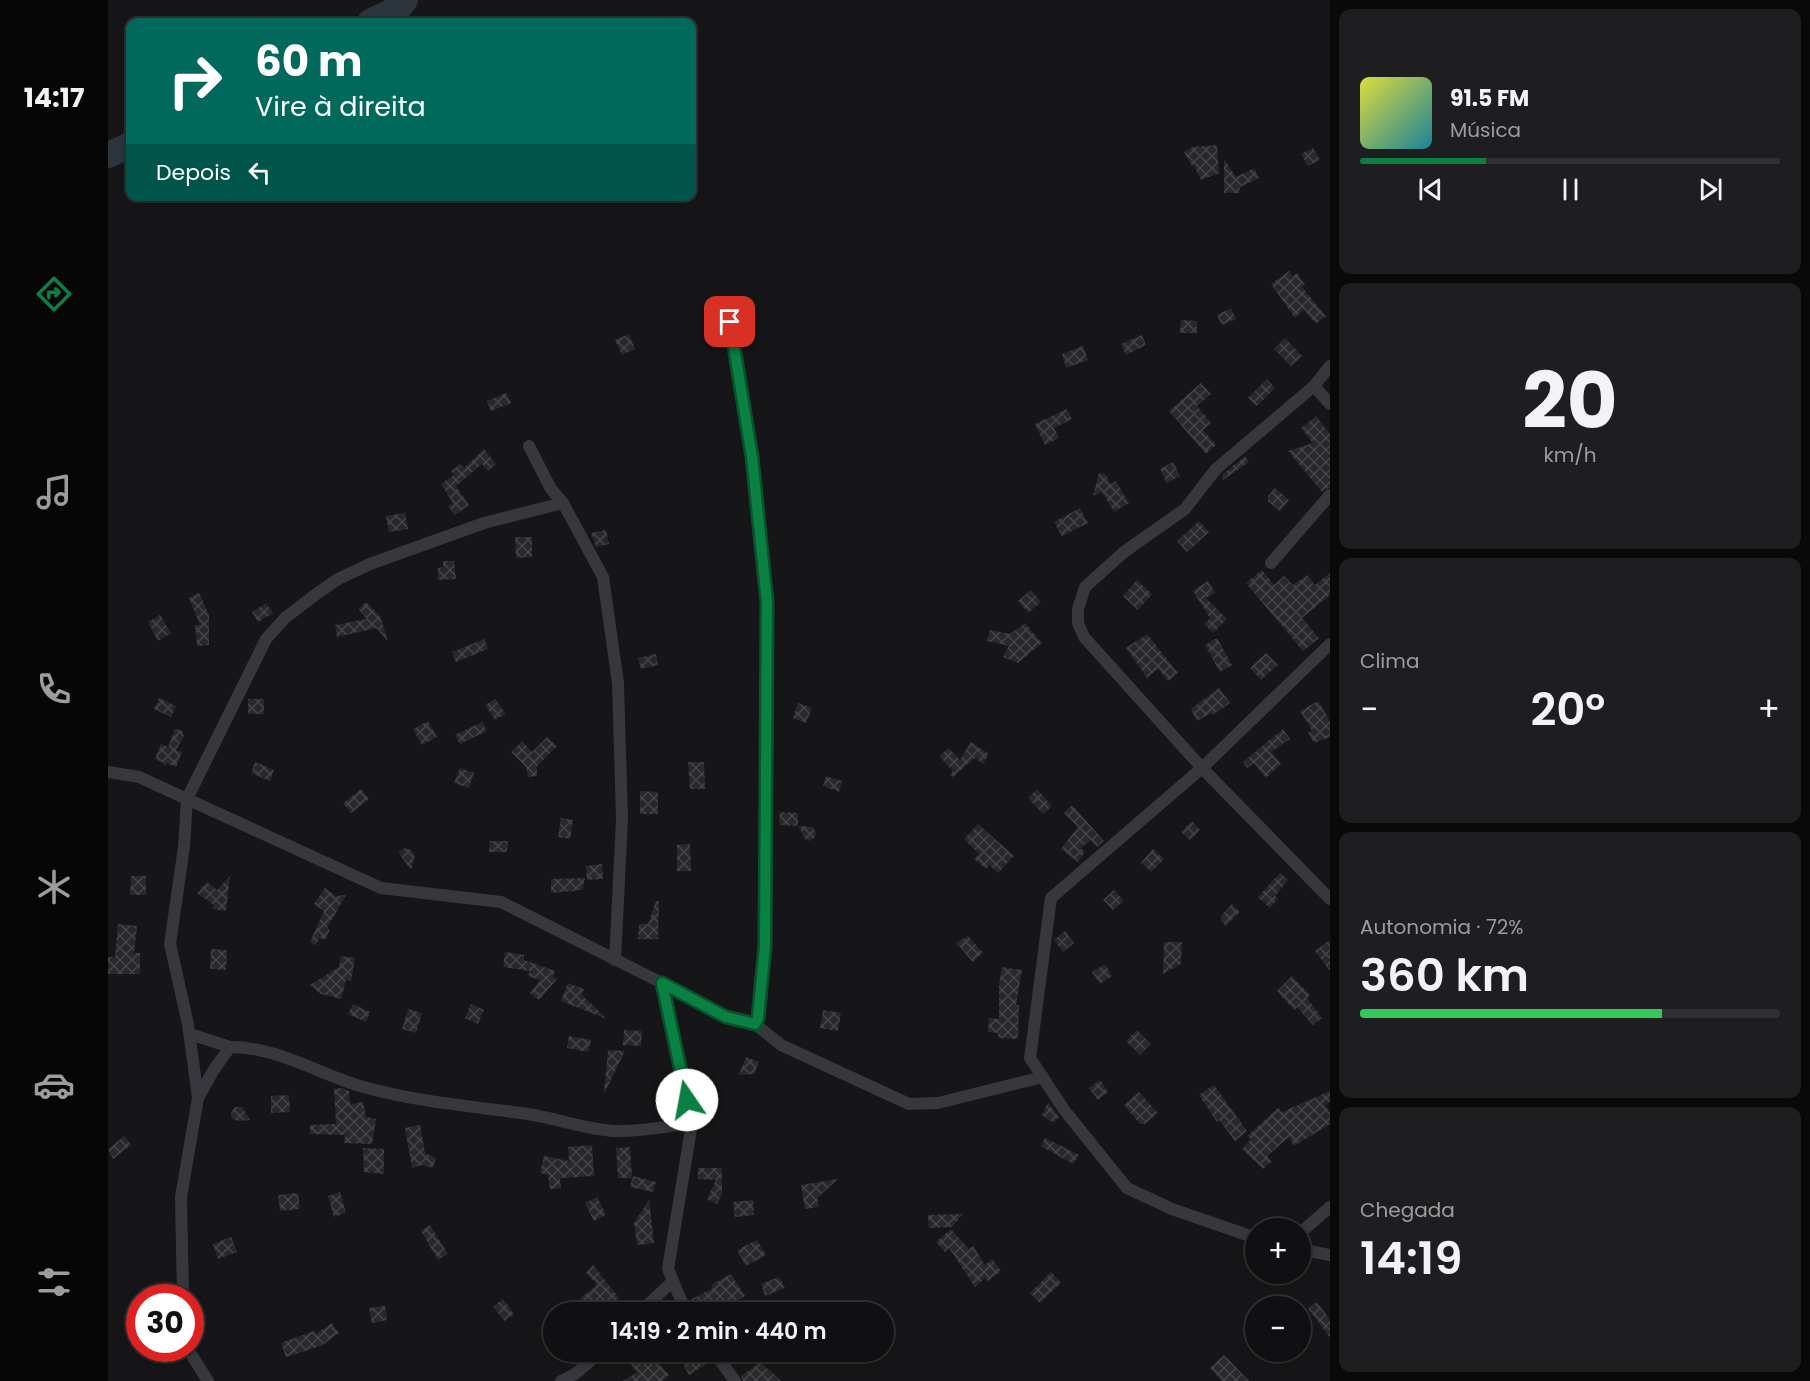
<!DOCTYPE html>
<html lang="pt">
<head>
<meta charset="utf-8">
<style>
	:root { --surface:#101012; --page:#1e1e20; --text:#f1f3f6; --muted:#9c9d9f; --line:#303032; --accent:#0b8043 }
	body { margin:0; font-family:Poppins,sans-serif; background:var(--page); color:var(--text); height:100vh; display:flex; flex-direction:column; font-size:22px; white-space:nowrap }
	* { box-sizing:border-box; margin:0 }
	p { font-size:20px; color:var(--muted) }
	.icon { flex:none; width:33px; height:33px; fill:none; stroke:currentColor; stroke-width:2; stroke-linecap:round; stroke-linejoin:round }
	.map { position:relative; flex:1; overflow:hidden }
	.panel { display:flex; flex-direction:column; gap:9px; padding:9px; background:#09090a; width:480px }
	.panel>* { flex:none }
	.hud { position:absolute; left:18px; top:18px; width:570px; height:183px; border-radius:12px; box-shadow:0 3px 9px #0003,0 0 0 2px var(--line); background:#00695c; color:#fff; overflow:hidden }
	.fabs { position:absolute; left:1137px; top:1218px; display:grid; gap:12px }
	.fabs a { display:grid; place-items:center; width:66px; height:66px; border-radius:50%; background:var(--surface); box-shadow:0 3px 9px #0003,0 0 0 2px var(--line); font-size:30px }
	.speed { position:absolute; left:18px; top:1284px; display:flex; gap:12px; font-size:30px; font-weight:700; text-align:center }
	.speed>* { display:grid; place-content:center; width:78px; height:78px; border-radius:50%; background:var(--surface); box-shadow:0 3px 9px #0003,0 0 0 2px var(--line); line-height:1 }
	.speed .limit { border:9px solid #d22; background:#fff; color:#111 }
	.pin { position:absolute; display:grid; place-items:center; width:51px; height:51px; color:#fff; margin:-26px; border-radius:12px; box-shadow:0 3px 9px #0006 }
	.me { position:absolute; width:66px; margin:-33px; rotate:348deg; stroke-linejoin:round; filter:drop-shadow(0 0 4px #0008) }
	.turn { display:flex; align-items:center; gap:21px; height:126px; padding:0 30px; font-size:27px }
	.turn .icon { width:78px; height:78px; stroke-width:2.5 }
	.turn b { display:block; font-size:42px; line-height:51px }
	.then { display:flex; align-items:center; height:57px; padding:0 30px; background:#0003; gap:12px; font-size:22px }
	.big { font-size:45px; font-weight:600; line-height:1.1 }
	.panel .card { flex:1; display:flex; flex-direction:column; justify-content:center; gap:9px; min-width:0; padding:0 21px; border-radius:12px; background:var(--page) }
	.panel .dial { align-items:center; gap:0 }
	.dial b { font-size:78px; line-height:1 }
	.song { display:flex; align-items:center; gap:18px }
	.cover { width:72px; height:72px; border-radius:9px; background:linear-gradient(135deg,hsl(60 70% 55%),hsl(190 70% 35%)) }
	.played { height:6px; border-radius:3px; background:linear-gradient(90deg,var(--accent) 30%,var(--line) 30%) }
	.keys { display:flex; justify-content:space-around; direction:ltr }
	.heat { display:flex; justify-content:space-between; align-items:center; font-size:33px; direction:ltr }
	.charge { height:9px; border-radius:4px; background:linear-gradient(90deg,#34c759 72%,var(--line) 0) }
	.trip { position:absolute; left:435px; top:1302px; width:351px; height:60px; border-radius:30px; background:var(--surface); box-shadow:0 3px 9px #0003,0 0 0 2px var(--line); font-weight:600; line-height:60px; text-align:center }
	main { display:flex; flex:1; min-height:0 }
	.tabs { display:flex; flex-direction:column; width:108px; justify-content:space-around; align-items:center; background:#060607; color:var(--muted) }
	.tabs .icon { width:42px; height:42px }
	.tabs .current { color:var(--accent) }
	.tabs b { font-size:27px; color:var(--text) }
	.map>svg:first-child { display:block }
</style>
</head>
<body>
<main>
<nav class="tabs">
<b>14:17</b>
<svg class="icon current" aria-label="directions" viewBox="0 0 24 24"><path d="M12 3l9 9-9 9-9-9zM9 14v-3h6M13 9l2 2-2 2"/></svg>
<svg class="icon" aria-label="music" viewBox="0 0 24 24"><path d="M9 18V5l10-2v13"/><circle cx="6" cy="18" r="3"/><circle cx="16" cy="16" r="3"/></svg>
<svg class="icon" aria-label="phone" viewBox="0 0 24 24"><path d="M5 4h4l2 5-3 2q2 4 5 5l2-3 5 2v4C11 20 4 13 5 4z"/></svg>
<svg class="icon" aria-label="climate" viewBox="0 0 24 24"><path d="M12 3v18M4 7l16 10M4 17L20 7"/></svg>
<svg class="icon" aria-label="car" viewBox="0 0 24 24"><path d="M5 17H2v-5l4-1 3-4h7l3 4 3 1v5h-3M9 17h6M6 11h13"/><circle cx="7" cy="17" r="2"/><circle cx="17" cy="17" r="2"/></svg>
<svg class="icon" aria-label="filters" viewBox="0 0 24 24"><path d="M4 7h16M4 17h16"/><circle cx="9" cy="7" r="2"/><circle cx="15" cy="17" r="2"/></svg>
</nav>
<div class="map">
<svg width="1222" height="1381" viewBox="0 0 1222 1381">
	<defs>
		<pattern id="building-cross-hatch" width="8" height="8" patternUnits="userSpaceOnUse" patternTransform="scale(1.5)"><rect width="8" height="8" fill="#29292c"/><path d="M0 0l8 8M0 8l8-8" fill="none" stroke="#454548"/></pattern>
	</defs>
	<rect width="100%" height="100%" fill="#161618"/>
	<g fill="none" stroke-linecap="round" stroke-linejoin="round">
		<g stroke="#2c353c" stroke-width="26">
			<polyline points="262,22 291,8 297,0"/>
			<polyline points="0,155 22,145"/>
		</g>
	</g>
	<g fill="url(#building-cross-hatch)">
		<polygon points="1109,145 1111,173 1093,180 1086,165 1084,166 1076,152 1085,147"/>
		<polygon points="1205,148 1212,160 1200,166 1193,154"/>
		<polygon points="1116,159 1128,177 1146,168 1151,178 1132,187 1131,193 1116,193"/>
		<polygon points="1181,271 1185,276 1189,273 1197,285 1194,287 1218,316 1208,324 1196,310 1187,318 1163,284"/>
		<polygon points="1123,308 1128,319 1114,325 1109,315"/>
		<polygon points="1073,320 1089,321 1089,333 1072,333"/>
		<polygon points="521,334 527,349 514,355 507,340"/>
		<polygon points="1034,335 1038,345 1018,355 1013,344"/>
		<polygon points="1177,338 1194,356 1183,366 1166,349"/>
		<polygon points="975,346 980,360 958,368 954,354"/>
		<polygon points="1159,379 1167,388 1149,406 1140,398"/>
		<polygon points="1093,383 1103,394 1089,406 1103,423 1095,430 1108,445 1098,454 1061,411"/>
		<polygon points="398,393 403,403 383,411 379,401"/>
		<polygon points="959,409 964,419 946,428 951,438 937,445 927,424"/>
		<polygon points="1208,416 1222,434 1222,487 1214,492 1180,451 1205,443 1193,428"/>
		<polygon points="376,449 388,464 380,471 374,464 348,486 361,505 347,515 340,506 345,503 333,484 346,475 343,471 353,464 356,468"/>
		<polygon points="1137,456 1141,462 1115,480 1114,475"/>
		<polygon points="1065,462 1072,476 1059,483 1052,469"/>
		<polygon points="991,473 997,474 1003,484 1008,481 1021,503 1006,512 994,492 985,496"/>
		<polygon points="1167,488 1181,500 1172,511 1160,501 1160,496"/>
		<polygon points="972,508 980,523 954,536 946,522"/>
		<polygon points="297,513 300,529 281,532 278,516"/>
		<polygon points="1091,521 1101,532 1079,552 1069,541"/>
		<polygon points="498,530 501,544 488,547 483,533"/>
		<polygon points="407,537 424,537 424,557 408,558"/>
		<polygon points="335,561 346,561 348,579 330,580 330,568 335,567"/>
		<polygon points="1154,570 1166,585 1176,576 1185,585 1199,575 1207,585 1222,573 1222,595 1194,618 1211,638 1195,651 1138,583"/>
		<polygon points="1029,580 1044,594 1030,610 1015,596"/>
		<polygon points="1100,581 1107,593 1098,598 1119,619 1105,633 1096,624 1102,618 1085,591"/>
		<polygon points="923,590 933,602 920,613 910,601"/>
		<polygon points="91,593 101,615 101,645 89,646 87,625 92,625 81,598"/>
		<polygon points="258,602 272,616 280,641 268,628 229,637 227,625 259,619 250,609"/>
		<polygon points="158,603 165,613 150,622 144,612"/>
		<polygon points="52,615 63,633 50,641 40,622"/>
		<polygon points="917,623 934,643 910,663 895,657 901,646 879,641 882,630 902,634"/>
		<polygon points="1039,634 1070,673 1060,681 1050,669 1039,678 1018,648"/>
		<polygon points="1109,638 1124,665 1112,672 1097,645"/>
		<polygon points="376,639 380,649 348,662 344,652"/>
		<polygon points="1158,653 1170,665 1153,680 1142,668"/>
		<polygon points="548,654 550,665 533,669 530,658"/>
		<polygon points="1111,688 1122,703 1105,715 1103,713 1089,721 1083,709"/>
		<polygon points="51,698 68,706 63,717 46,709"/>
		<rect x="140" y="699" width="16" height="15"/>
		<polygon points="387,699 398,714 387,720 377,705"/>
		<polygon points="1210,701 1222,721 1222,737 1206,743 1200,733 1204,730 1192,711"/>
		<polygon points="690,703 704,708 698,723 685,718"/>
		<polygon points="320,721 329,737 314,745 305,729"/>
		<polygon points="374,722 379,731 352,744 347,735"/>
		<polygon points="67,729 74,731 76,736 68,750 74,752 68,767 58,763 57,766 56,763 47,759 53,744 60,747"/>
		<polygon points="1175,729 1182,739 1163,752 1173,764 1158,778 1146,763 1139,768 1135,762"/>
		<polygon points="439,737 449,746 429,766 429,776 420,777 418,767 403,752 414,741 424,752"/>
		<polygon points="863,742 881,754 875,764 867,758 845,777 842,775 845,771 831,756 841,748 852,760"/>
		<polygon points="147,762 166,770 162,781 143,773"/>
		<polygon points="580,762 596,762 597,789 582,789"/>
		<polygon points="352,768 366,773 361,788 346,783"/>
		<polygon points="718,776 734,781 731,792 715,786"/>
		<polygon points="253,789 261,799 243,813 235,803"/>
		<polygon points="929,789 944,806 935,814 920,798"/>
		<polygon points="532,791 550,792 550,814 532,814"/>
		<polygon points="964,805 996,841 989,847 983,840 973,848 977,852 970,862 953,849 970,827 956,813"/>
		<polygon points="672,812 690,813 690,826 671,825"/>
		<polygon points="453,818 465,820 462,839 450,837"/>
		<polygon points="1084,821 1092,830 1082,840 1073,832"/>
		<polygon points="870,824 906,856 890,873 881,865 878,869 866,859 871,854 856,839"/>
		<polygon points="690,826 705,827 708,832 707,837 702,841 697,839"/>
		<polygon points="382,841 400,841 399,852 381,852"/>
		<polygon points="582,844 583,871 569,871 569,845"/>
		<polygon points="297,848 303,850 307,855 303,870 290,852"/>
		<polygon points="1045,849 1056,859 1043,872 1033,863"/>
		<polygon points="494,864 495,879 479,880 478,866"/>
		<polygon points="1172,873 1180,880 1167,896 1170,899 1162,908 1150,897"/>
		<polygon points="23,876 38,876 38,895 22,895"/>
		<polygon points="122,876 118,911 105,909 106,905 89,893 99,882 109,890"/>
		<polygon points="477,878 474,890 443,893 443,879"/>
		<polygon points="217,888 228,896 238,895 219,928 222,930 217,940 212,938 207,945 202,942 216,911 206,904"/>
		<polygon points="1006,890 1016,901 1005,910 995,900"/>
		<polygon points="548,901 551,901 550,939 530,939 531,924 540,924"/>
		<polygon points="1124,904 1132,912 1118,926 1113,920 1113,916"/>
		<polygon points="10,924 29,926 26,953 32,953 32,974 0,974 0,957 7,957"/>
		<polygon points="957,931 966,943 955,952 946,940"/>
		<polygon points="860,936 875,953 865,962 848,943"/>
		<polygon points="1222,940 1222,971 1207,951"/>
		<polygon points="1056,942 1074,942 1073,964 1055,974"/>
		<polygon points="103,949 119,950 118,970 102,969"/>
		<polygon points="397,952 416,955 416,960 447,971 445,977 449,979 431,1000 422,993 432,980 420,976 422,971 395,967"/>
		<polygon points="233,956 247,958 243,981 238,980 233,999 213,994 202,985 231,967"/>
		<polygon points="997,964 1004,976 992,984 984,972"/>
		<polygon points="894,967 914,970 908,1005 911,1005 910,1039 890,1038 890,1033 880,1032 881,1018 891,1019 891,985"/>
		<polygon points="1184,976 1202,995 1199,998 1214,1018 1205,1025 1189,1007 1186,1010 1169,991"/>
		<polygon points="460,983 476,989 474,995 499,1019 453,1001"/>
		<polygon points="245,1004 262,1012 258,1022 240,1014"/>
		<polygon points="363,1004 376,1010 370,1024 357,1018"/>
		<polygon points="300,1009 314,1013 308,1033 294,1029"/>
		<polygon points="715,1010 733,1013 730,1031 712,1028"/>
		<polygon points="516,1030 534,1031 533,1046 515,1045"/>
		<polygon points="1029,1030 1043,1044 1032,1055 1018,1041"/>
		<polygon points="461,1036 483,1040 480,1052 459,1048"/>
		<polygon points="500,1050 517,1051 497,1092 496,1092"/>
		<polygon points="638,1057 651,1062 646,1074 631,1075"/>
		<polygon points="992,1080 1000,1092 990,1100 981,1088"/>
		<polygon points="1106,1085 1139,1131 1127,1141 1111,1120 1109,1122 1091,1095"/>
		<polygon points="233,1088 241,1091 242,1104 255,1102 258,1117 268,1119 264,1144 236,1143 237,1135 202,1134 202,1125 228,1124 226,1089"/>
		<polygon points="1222,1091 1222,1101 1217,1105 1222,1113 1222,1124 1186,1146 1181,1137 1159,1156 1164,1161 1155,1169 1134,1149 1143,1139 1139,1136 1170,1108 1174,1112"/>
		<polygon points="1031,1092 1050,1113 1037,1124 1032,1124 1016,1105"/>
		<polygon points="181,1095 182,1112 163,1113 163,1096"/>
		<polygon points="940,1102 951,1117 946,1123 934,1115"/>
		<polygon points="127,1107 134,1107 142,1120 130,1121 124,1119 123,1113"/>
		<polygon points="312,1125 317,1153 328,1158 325,1168 314,1165 304,1168 297,1128"/>
		<polygon points="17,1136 23,1145 5,1159 0,1149"/>
		<polygon points="937,1138 971,1155 965,1164 933,1146"/>
		<polygon points="484,1145 486,1176 452,1178 453,1188 442,1189 440,1175 432,1173 436,1156 461,1161 460,1147"/>
		<polygon points="522,1147 524,1178 510,1178 508,1148"/>
		<polygon points="255,1148 276,1149 276,1174 256,1172"/>
		<polygon points="590,1168 614,1168 614,1194 609,1204 599,1199 608,1180 590,1179"/>
		<polygon points="525,1176 548,1182 545,1192 522,1187"/>
		<polygon points="730,1179 709,1198 711,1207 697,1209 693,1185"/>
		<polygon points="232,1192 238,1213 226,1217 220,1196"/>
		<polygon points="190,1193 192,1209 172,1211 170,1195"/>
		<polygon points="489,1197 498,1215 486,1221 477,1203"/>
		<polygon points="541,1200 546,1243 529,1245 526,1223"/>
		<polygon points="645,1200 646,1215 627,1217 625,1202"/>
		<polygon points="855,1214 844,1227 821,1228 820,1215"/>
		<polygon points="322,1225 340,1254 330,1260 313,1231"/>
		<polygon points="843,1229 861,1249 865,1246 877,1265 884,1259 893,1271 880,1281 877,1278 867,1287 841,1248 837,1252 828,1242"/>
		<polygon points="123,1237 129,1252 110,1259 105,1244"/>
		<polygon points="649,1240 658,1255 638,1266 629,1250"/>
		<polygon points="485,1265 511,1298 501,1306 499,1303 483,1312 472,1298 487,1287 488,1283 478,1273"/>
		<polygon points="943,1272 953,1283 932,1303 922,1293"/>
		<polygon points="623,1274 637,1296 609,1312 589,1312 582,1300 605,1288 603,1285"/>
		<polygon points="671,1277 677,1288 657,1296 653,1284"/>
		<polygon points="395,1299 406,1314 397,1321 385,1307"/>
		<polygon points="1209,1302 1222,1320 1222,1338 1200,1308"/>
		<polygon points="277,1306 279,1320 264,1323 261,1308"/>
		<polygon points="224,1323 231,1333 213,1346 178,1357 173,1343 206,1331 208,1334"/>
		<polygon points="512,1352 540,1352 561,1375 555,1381 515,1381 529,1372"/>
		<polygon points="591,1354 597,1365 581,1375 575,1364"/>
		<polygon points="1116,1355 1141,1381 1114,1381 1102,1368"/>
		<polygon points="652,1362 673,1381 635,1381 633,1376"/>
	</g>
	<g fill="none" stroke-linecap="round" stroke-linejoin="round">
		<g stroke="#37383d" stroke-width="12">
			<polyline points="1222,366 1206,386 1222,404"/>
			<polyline points="1206,386 1108,469 1077,509 1016,552 977,587 970,609 970,623 976,637 1094,768 1222,899"/>
			<polyline points="421,446 443,489 455,503 495,577 510,683 514,819 507,960"/>
			<polyline points="1163,563 1222,495"/>
			<polyline points="0,772 31,777 273,888 393,902 554,983 584,1123 560,1269 578,1312"/>
			<polyline points="554,983 618,1017 647,1024 650,1018 657,946 659,602 644,457 623,322"/>
			<polyline points="647,1024 673,1045 801,1104 830,1103 935,1077"/>
			<polyline points="82,1034 122,1047"/>
			<path d="M90,1098L105,1071L122,1047C170,1047 208,1073 252,1086C304,1101 360,1106 413,1113C445,1117 475,1129 507,1131C533,1132 559,1126 584,1123"/>
			<polyline points="1192,1233 1222,1207"/>
			<polyline points="1148,1238 1064,1209 1019,1188 957,1111 922,1058 943,898 1094,768 1222,644"/>
			<polyline points="1192,1249 1222,1255"/>
			<polyline points="75,1298 73,1197 90,1098 80,1024 62,944 76,847 79,799 158,639 177,618 207,595 230,579 262,564 376,523 455,503"/>
			<polyline points="532,1312 565,1281"/>
			<polyline points="79,1348 100,1381"/>
			<polyline points="606,1352 627,1381"/>
			<polyline points="453,1381 467,1374 493,1352"/>
		</g>
	</g>
	<g fill="none" stroke-linecap="round" stroke-linejoin="round">
		<g stroke="#07532c" stroke-width="15">
			<polyline id="route" points="579,1100 554,983 618,1017 647,1024 650,1018 657,946 659,602 644,457 622,322"/>
		</g>
		<use href="#route" stroke="#0b8043" stroke-width="10"/>
	</g>
</svg>
<div class="fabs">
<a>+</a>
<a>−</a>
</div>
<div class="speed"><div class="limit">30</div></div>
<div class="pin" style="left:622px;top:322px;background:#d93025"><svg class="icon" aria-label="arrive" viewBox="0 0 24 24"><path d="M6 21V4h12l-3 4 3 4H6"/></svg></div>
<svg class="me" style="left:579px;top:1100px" viewBox="-20 -20 40 40"><circle r="19" fill="#fff"/><path d="M0-13L10 11 0 6-10 11z" fill="#0b8043"/></svg>
<div class="trip">14:19 · 2 min · 440 m</div>
<div class="hud">
<div class="turn"><svg class="icon" aria-label="right" viewBox="0 0 24 24"><path d="M7 20v-9h11M14 6l5 5-5 5"/></svg><div><b>60 m</b>Vire à direita</div></div>
<div class="then">Depois<svg class="icon" aria-label="left" viewBox="0 0 24 24"><path d="M17 20v-9H6M10 6l-5 5 5 5"/></svg></div>
</div>
</div>
<section class="panel">
<div class="card">
<div class="song"><i class="cover"></i><div><b>91.5 FM</b><p>Música</p></div></div>
<div class="played"></div>
<div class="keys"><svg class="icon" aria-label="previous" viewBox="0 0 24 24"><path d="M18 5L8 12l10 7zM5 5v14"/></svg><svg class="icon" aria-label="pause" viewBox="0 0 24 24"><path d="M8 5v14M16 5v14"/></svg><svg class="icon" aria-label="next" viewBox="0 0 24 24"><path d="M6 5l10 7-10 7zM19 5v14"/></svg></div>
</div>
<div class="card dial"><b>20</b><p>km/h</p></div>
<div class="card"><p>Clima</p>
<div class="heat"><a>−</a><b class="big">20°</b><a>+</a></div>
</div>
<div class="card"><p>Autonomia · 72%</p><b class="big">360 km</b><div class="charge"></div></div>
<div class="card"><p>Chegada</p><b class="big">14:19</b></div>
</section>
</main>
</body>
</html>
